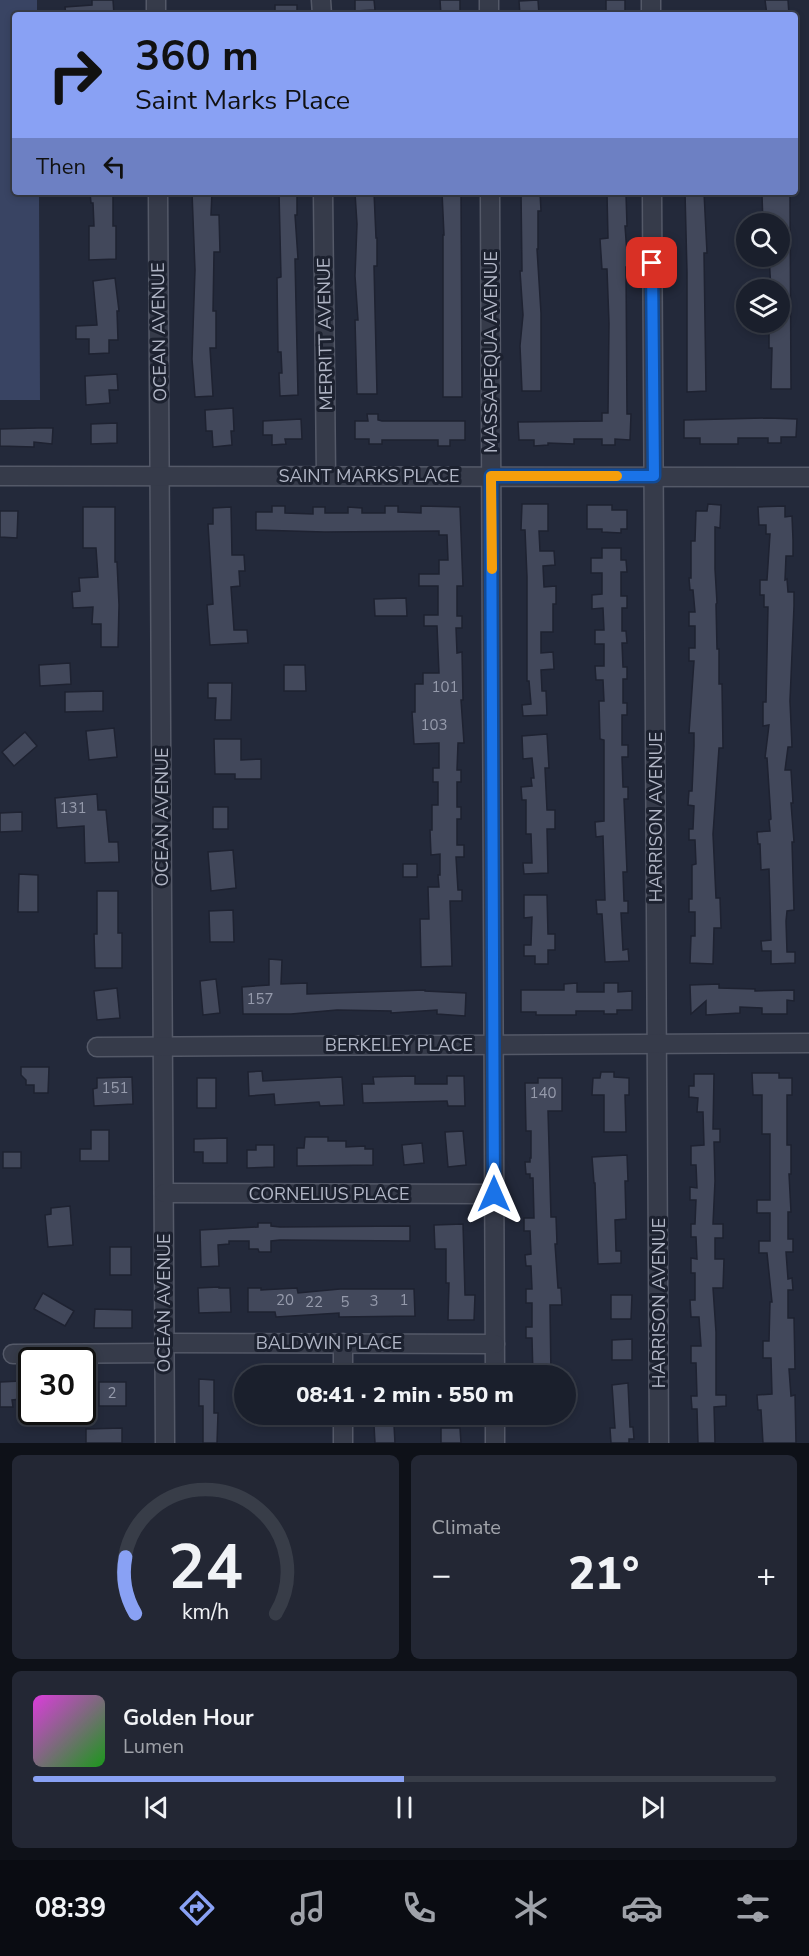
<!DOCTYPE html>
<html lang="en">
<head>
<meta charset="utf-8">
<style>
	:root { --surface:#1a1f2c; --page:#232734; --text:#f1f3f6; --muted:#9fa2a9; --line:#383d48; --accent:#89a1f4 }
	body { margin:0; font-family:"Nunito Sans",sans-serif; background:var(--page); color:var(--text); height:100vh; display:flex; flex-direction:column; font-size:22px; white-space:nowrap }
	* { box-sizing:border-box; margin:0 }
	p { font-size:20px; color:var(--muted) }
	.icon { flex:none; width:33px; height:33px; fill:none; stroke:currentColor; stroke-width:2; stroke-linecap:round; stroke-linejoin:round }
	.map { position:relative; height:1443px; overflow:hidden }
	.sheet { display:flex; flex-direction:column; gap:12px; padding:12px; background:#0e1118; flex:1 }
	.sheet>* { flex:none }
	.hud { position:absolute; left:12px; top:12px; width:786px; height:183px; border-radius:6px; box-shadow:0 3px 9px #0003,0 0 0 2px var(--line); background:#89a1f4; color:#111; overflow:hidden }
	.tools { position:absolute; left:736px; top:213px; display:grid; gap:12px }
	.tools a { display:grid; place-items:center; width:54px; height:54px; border-radius:50%; background:var(--surface); box-shadow:0 3px 9px #0003,0 0 0 2px var(--line); font-size:30px }
	.speed { position:absolute; left:18px; top:1347px; display:flex; gap:12px; font-size:30px; font-weight:700; text-align:center }
	.speed>* { display:grid; place-content:center; width:78px; height:78px; border-radius:50%; background:var(--surface); box-shadow:0 3px 9px #0003,0 0 0 2px var(--line); line-height:1 }
	.speed .limit { border:3px solid #111; border-radius:9px; background:#fff; color:#111 }
	.pin { position:absolute; display:grid; place-items:center; width:51px; height:51px; color:#fff; margin:-26px; border-radius:12px; box-shadow:0 3px 9px #0006 }
	.me { position:absolute; width:66px; margin:-33px; rotate:0deg; stroke-linejoin:round; filter:drop-shadow(0 0 4px #0008) }
	.turn { display:flex; align-items:center; gap:21px; height:126px; padding:0 24px; font-size:27px }
	.turn .icon { width:78px; height:78px; stroke-width:2.5 }
	.turn b { display:block; font-size:42px; line-height:51px }
	.then { display:flex; align-items:center; height:57px; padding:0 24px; background:#0003; gap:12px; font-size:22px }
	.big { font-size:45px; font-weight:800; line-height:1.1 }
	.sheet .card { flex:1; display:flex; flex-direction:column; justify-content:center; gap:9px; min-width:0; padding:0 21px; border-radius:9px; background:var(--page) }
	.sheet .dial { align-items:center; gap:0 }
	.dial svg { height:156px; overflow:visible; fill:none; stroke:var(--line); stroke-width:7; stroke-linecap:round; text-anchor:middle }
	.dial text { fill:var(--text); stroke:none }
	.song { display:flex; align-items:center; gap:18px }
	.cover { width:72px; height:72px; border-radius:9px; background:linear-gradient(135deg,hsl(300 70% 55%),hsl(120 70% 35%)) }
	.played { height:6px; border-radius:3px; background:linear-gradient(90deg,var(--accent) 50%,var(--line) 50%) }
	.keys { display:flex; justify-content:space-around; direction:ltr }
	.heat { display:flex; justify-content:space-between; align-items:center; font-size:33px; direction:ltr }
	.sheet .tiles { flex:1; display:grid; gap:12px; grid-template-columns:1fr 1fr }
	.card:last-child { grid-column:span 2 }
	.trip { position:absolute; left:234px; top:1365px; width:342px; height:60px; border-radius:30px; background:var(--surface); box-shadow:0 3px 9px #0003,0 0 0 2px var(--line); font-weight:800; line-height:60px; text-align:center }
	.menu { display:flex; height:96px; justify-content:space-around; align-items:center; background:#0a0c12; color:var(--muted) }
	.menu .icon { width:42px; height:42px }
	.menu .active { color:var(--accent) }
	.menu b { font-size:27px; color:var(--text) }
	.map>svg:first-child { display:block }
</style>
</head>
<body>
<div class="map">
<svg width="809" height="1443" viewBox="0 0 809 1443">
	<rect width="100%" height="100%" fill="#23293a"/>
	<polygon fill="#394463" points="0,0 37,0 37,15 15,15 15,192 39,192 40,400 0,400"/>
	<g fill="#42485b" stroke="#1e2231" stroke-width="1.5">
		<polygon points="92,0 113,0 114,15 66,15 65,7 92,5"/>
		<polygon points="355,0 374,0 375,10 355,11"/>
		<polygon points="440,0 460,0 460,15 441,15"/>
		<polygon points="538,0 539,15 520,15 519,1"/>
		<rect x="606" y="0" width="19" height="12"/>
		<polygon points="765,0 788,0 789,15 767,15"/>
		<rect x="275" y="5" width="22" height="10"/>
		<polygon points="90,192 113,192 113,226 116,226 116,259 89,260 89,226 94,226 93,203 91,203"/>
		<polygon points="192,192 212,192 211,215 219,215 220,252 214,252 213,311 216,311 216,348 210,348 213,396 195,397 192,359 195,270"/>
		<polygon points="279,192 297,192 297,215 295,215 298,259 295,259 298,395 280,396 279,373 282,373 281,352 278,352 277,278 281,277"/>
		<polygon points="374,192 376,238 377,238 377,266 374,266 377,394 357,394 355,320 358,320 355,276 357,224 355,193"/>
		<polygon points="442,192 461,192 462,397 443,397 443,235 444,235"/>
		<polygon points="521,192 540,192 541,211 538,211 538,249 537,249 541,313 541,391 522,391 520,346 523,315 520,271 522,271"/>
		<polygon points="685,192 704,192 707,253 704,253 706,391 687,392 687,272"/>
		<polygon points="607,194 626,194 627,226 625,226 628,267 626,267 627,414 631,414 630,440 615,439 615,445 602,445 602,439 574,439 574,444 548,443 548,445 534,446 534,440 519,440 518,422 602,421 602,413 608,413 609,323 607,269 602,269 600,239 608,238"/>
		<polygon points="790,194 791,389 771,389 772,348 769,348 769,322 780,322 780,290 771,290 769,256 780,256 780,224 763,224 762,195"/>
		<polygon points="115,278 119,311 117,311 118,340 109,340 109,353 89,354 89,339 76,339 76,326 97,325 93,281"/>
		<polygon points="117,374 118,390 109,390 110,403 86,405 85,376"/>
		<polygon points="233,408 234,431 231,431 232,445 213,447 212,431 206,431 205,410"/>
		<polygon points="367,414 378,414 378,420 382,421 465,421 465,440 450,440 450,446 438,446 438,440 382,440 382,444 369,444 369,439 355,439 355,421 368,421"/>
		<polygon points="768,418 797,419 796,437 781,437 781,443 768,443 768,438 738,438 738,444 700,444 700,438 684,438 684,420"/>
		<polygon points="301,419 302,439 285,439 286,444 272,445 272,435 263,435 263,421"/>
		<polygon points="117,423 117,443 91,444 91,424"/>
		<polygon points="38,428 53,428 52,444 34,442 34,447 0,446 0,429"/>
		<polygon points="522,504 548,504 548,531 539,531 540,551 554,551 555,565 543,566 544,587 556,586 556,604 553,604 553,632 541,632 541,653 553,652 554,669 541,670 542,691 546,691 547,715 523,716 522,705 531,704 529,681 527,681 527,577 525,530 521,530"/>
		<polygon points="708,504 721,505 720,528 715,527 715,569 717,603 716,604 717,649 719,649 719,684 722,684 723,748 719,748 713,834 716,898 720,898 721,928 714,928 713,964 690,963 691,936 695,936 695,912 689,912 689,899 692,899 692,865 696,864 695,840 689,840 689,829 693,829 694,806 688,805 689,791 692,791 694,746 694,733 689,733 694,661 689,661 689,648 695,648 695,626 689,626 689,612 695,612 693,590 690,590 689,578 691,578 691,541 695,541 696,511 707,511"/>
		<polygon points="587,505 612,505 612,510 627,510 627,529 621,529 621,533 602,532 602,529 587,529"/>
		<polygon points="272,506 285,506 285,513 313,514 313,507 325,507 325,513 348,513 348,507 362,508 362,513 385,513 385,506 398,506 398,512 421,513 421,506 460,507 463,586 457,586 457,616 462,616 462,628 456,628 457,653 462,652 463,700 461,700 464,743 458,743 457,770 461,770 461,782 457,782 457,807 461,807 461,819 457,819 457,845 464,845 464,857 456,857 458,890 462,890 462,901 450,901 452,966 421,967 420,919 429,919 428,887 439,887 438,875 440,875 440,854 431,855 430,830 432,830 432,805 438,805 438,782 433,782 433,768 439,768 439,743 414,744 412,712 415,712 415,684 423,684 423,673 439,673 437,626 424,626 424,615 438,615 438,586 419,586 419,574 439,574 439,560 448,560 447,535 439,535 439,531 325,532 256,530 256,512 272,512"/>
		<polygon points="785,506 785,517 792,516 793,540 793,556 786,556 785,580 787,579 788,592 794,592 794,606 790,701 792,747 788,747 785,770 791,770 793,803 791,803 794,842 792,842 794,910 787,911 786,921 787,952 795,952 795,963 771,964 771,951 762,951 761,941 771,940 770,900 769,869 761,870 760,844 758,844 757,832 770,831 769,820 771,819 767,758 765,758 769,725 763,726 763,702 766,702 768,607 764,607 764,595 760,595 760,580 767,580 770,534 766,534 766,525 759,525 758,507"/>
		<polygon points="83,507 115,507 115,562 117,562 119,605 118,647 101,647 101,624 92,624 93,607 73,608 72,592 80,591 79,578 98,577 96,548 83,548"/>
		<polygon points="231,507 232,555 244,555 245,571 239,571 240,586 231,587 234,630 247,630 248,643 210,645 207,605 213,604 208,524 213,524 213,508"/>
		<polygon points="0,511 18,511 17,538 0,537"/>
		<polygon points="602,548 621,548 621,560 626,560 627,572 621,572 621,596 627,596 627,608 622,608 622,631 626,631 627,643 622,643 623,667 627,667 627,679 623,679 623,703 627,703 627,715 622,715 622,745 628,745 628,757 622,757 623,787 628,787 628,799 624,799 627,872 623,872 624,901 628,901 628,913 621,913 623,950 628,949 629,961 605,962 602,914 597,914 596,900 605,900 603,836 596,837 595,822 604,821 604,740 600,739 599,701 604,701 603,680 596,680 595,666 604,666 604,644 595,644 595,630 604,630 603,608 592,609 592,595 602,594 602,573 591,573 591,558 602,558"/>
		<polygon points="406,598 407,616 375,616 374,599"/>
		<polygon points="70,663 71,684 40,686 39,665"/>
		<polygon points="284,665 305,665 306,691 284,691"/>
		<polygon points="208,683 232,683 231,720 215,720 216,698 208,698"/>
		<polygon points="103,691 103,711 65,712 65,692"/>
		<polygon points="114,728 117,757 89,760 86,731"/>
		<polygon points="25,732 37,746 14,766 2,752"/>
		<polygon points="547,734 549,768 545,768 547,810 555,810 555,829 547,829 548,873 524,874 523,863 532,863 531,834 526,834 526,800 522,800 521,787 532,786 531,778 534,778 532,758 523,759 522,736"/>
		<polygon points="214,739 241,739 241,760 261,759 261,779 235,779 235,774 215,774"/>
		<polygon points="97,794 98,810 106,810 109,842 118,842 119,862 85,863 84,826 57,828 55,798"/>
		<rect x="213" y="807" width="15" height="22"/>
		<polygon points="22,812 22,831 0,832 0,813"/>
		<polygon points="233,850 236,888 211,891 208,852"/>
		<rect x="403" y="864" width="14" height="13"/>
		<polygon points="19,874 38,875 38,912 18,912"/>
		<polygon points="97,891 118,891 118,933 122,933 122,968 95,968 94,934 97,934"/>
		<polygon points="524,895 547,895 548,934 555,934 555,950 548,950 548,964 535,964 535,956 524,956 524,945 531,945 532,917 524,918"/>
		<polygon points="233,910 234,942 210,942 209,911"/>
		<polygon points="269,959 282,960 281,984 307,983 307,994 425,990 425,991 466,993 465,1016 437,1014 437,1010 391,1013 391,1011 337,1010 291,1014 243,1014 242,987 269,985"/>
		<polygon points="216,979 220,1013 203,1015 200,981"/>
		<polygon points="577,983 577,992 604,992 604,983 618,983 618,992 632,991 632,1010 617,1010 617,1014 604,1014 604,1011 576,1011 576,1015 536,1015 536,1012 521,1012 521,990 564,990 564,984"/>
		<polygon points="719,984 719,988 755,989 755,991 794,990 794,1001 787,1000 787,1014 762,1014 762,1008 740,1007 740,1013 706,1015 706,1001 691,1014 690,985"/>
		<polygon points="117,988 120,1018 97,1020 94,991"/>
		<polygon points="21,1067 49,1067 48,1093 34,1093 34,1085 26,1085 26,1080 21,1075"/>
		<polygon points="262,1071 263,1081 342,1077 344,1105 320,1106 319,1102 275,1105 274,1094 249,1096 248,1072"/>
		<polygon points="601,1072 614,1072 614,1077 629,1078 629,1095 625,1095 626,1132 604,1132 604,1095 592,1095 593,1078 600,1078"/>
		<polygon points="752,1073 779,1073 779,1078 792,1078 792,1095 787,1095 787,1145 791,1145 791,1174 789,1174 791,1212 788,1212 788,1239 793,1239 793,1252 786,1252 788,1279 792,1278 793,1290 788,1290 788,1318 794,1318 795,1369 789,1369 791,1396 795,1395 796,1443 763,1443 761,1410 758,1410 757,1395 772,1394 771,1358 763,1358 763,1341 769,1341 770,1302 772,1302 767,1253 759,1253 759,1241 770,1241 770,1213 757,1213 757,1200 770,1200 770,1134 762,1134 762,1095 753,1095"/>
		<polygon points="694,1074 714,1074 713,1129 720,1129 720,1142 714,1142 715,1181 713,1224 723,1224 723,1238 715,1238 715,1259 724,1259 723,1288 713,1288 716,1332 716,1395 726,1395 726,1406 714,1407 715,1443 698,1443 697,1409 692,1409 691,1396 697,1396 696,1363 691,1363 691,1346 701,1346 699,1317 691,1317 690,1300 695,1300 695,1273 691,1273 691,1258 697,1259 696,1237 691,1237 691,1224 695,1224 696,1200 690,1200 690,1187 697,1188 696,1165 691,1165 691,1146 704,1145 703,1112 697,1112 698,1098 689,1097 689,1086 694,1086"/>
		<polygon points="415,1076 415,1084 447,1084 447,1076 464,1076 465,1106 448,1106 447,1101 363,1103 362,1084 374,1084 373,1077"/>
		<polygon points="132,1077 133,1104 94,1106 93,1089 97,1088 97,1078"/>
		<rect x="197" y="1078" width="19" height="30"/>
		<polygon points="538,1078 562,1078 562,1111 548,1111 551,1217 556,1217 557,1244 555,1244 558,1288 561,1288 562,1305 550,1305 551,1376 533,1376 532,1338 526,1338 526,1327 532,1327 532,1303 526,1303 526,1289 532,1289 531,1266 526,1266 525,1255 531,1254 530,1231 524,1231 524,1218 534,1218 533,1178 530,1178 530,1174 526,1174 525,1162 530,1162 530,1158 531,1158 531,1131 526,1131 525,1083 538,1083"/>
		<polygon points="91,1130 109,1130 109,1161 80,1161 80,1149 91,1149"/>
		<polygon points="463,1131 466,1165 448,1167 445,1132"/>
		<polygon points="305,1137 328,1137 328,1141 346,1141 346,1147 365,1146 365,1149 373,1149 373,1165 297,1166 297,1148 304,1148"/>
		<polygon points="227,1138 227,1163 203,1163 203,1152 194,1152 194,1139"/>
		<polygon points="422,1143 424,1163 404,1165 402,1145"/>
		<polygon points="256,1145 274,1145 274,1167 247,1168 247,1150 256,1150"/>
		<rect x="3" y="1152" width="18" height="16"/>
		<polygon points="627,1155 628,1181 625,1181 626,1219 615,1220 616,1251 621,1251 621,1263 598,1264 595,1183 594,1183 592,1157"/>
		<polygon points="70,1206 73,1245 48,1247 45,1215 51,1214 51,1208"/>
		<polygon points="258,1223 271,1223 271,1226 280,1227 410,1226 410,1241 280,1240 271,1241 271,1252 259,1252 258,1249 249,1249 249,1241 229,1241 229,1244 218,1245 219,1266 201,1267 200,1230 258,1227"/>
		<polygon points="463,1224 465,1295 475,1295 474,1320 448,1320 449,1283 446,1283 446,1249 435,1249 434,1225"/>
		<rect x="110" y="1247" width="21" height="28"/>
		<polygon points="219,1287 219,1288 230,1288 231,1312 199,1313 198,1288"/>
		<polygon points="248,1288 261,1288 261,1290 297,1288 298,1293 340,1289 414,1289 415,1316 339,1317 339,1313 276,1317 275,1312 248,1312"/>
		<polygon points="43,1293 74,1311 65,1326 34,1309"/>
		<polygon points="611,1295 632,1295 631,1319 611,1319"/>
		<polygon points="95,1309 132,1310 132,1328 94,1328"/>
		<polygon points="632,1339 632,1360 612,1360 612,1340"/>
		<polygon points="199,1379 214,1380 214,1413 218,1413 217,1443 203,1443 203,1406 199,1406"/>
		<polygon points="21,1381 22,1399 12,1400 13,1407 0,1407 0,1382"/>
		<rect x="99" y="1382" width="27" height="24"/>
		<polygon points="628,1383 630,1427 633,1427 634,1439 629,1439 629,1443 611,1443 610,1428 615,1428 612,1385"/>
		<polygon points="374,1425 394,1425 395,1443 375,1443"/>
		<polygon points="122,1428 122,1443 86,1443 86,1429"/>
		<polygon points="441,1428 460,1428 461,1443 441,1443"/>
	</g>
	<g fill="none" stroke-linecap="round" stroke-linejoin="round">
		<g stroke="#545968" stroke-width="21">
			<g id="minor">
				<polyline points="156,0 156,15"/>
				<polyline points="321,0 322,15"/>
				<polyline points="489,0 489,15"/>
				<polyline points="651,0 651,15"/>
				<polyline points="158,192 165,1443"/>
				<polyline points="323,192 326,476"/>
				<polyline points="490,192 495,1376"/>
				<polyline points="652,192 659,1443"/>
				<polyline points="0,476 809,477"/>
				<polyline points="97,1047 809,1043"/>
				<polyline points="164,1193 494,1194"/>
				<polyline points="164,1343 495,1344"/>
				<polyline points="13,1354 164,1353"/>
				<polyline points="343,1376 343,1343"/>
				<polyline points="495,1414 495,1443"/>
				<polyline points="343,1443 343,1414"/>
			</g>
		</g>
		<use href="#minor" stroke="#363b4a" stroke-width="18"/>
	</g>
	<g fill="none" stroke-linecap="round" stroke-linejoin="round">
		<g stroke="#114b97" stroke-width="15">
			<polyline id="route" points="494,1194 491,476 654,476 652,263"/>
		</g>
		<use href="#route" stroke="#1a73e8" stroke-width="10"/>
		<polyline stroke="#f59e0b" stroke-width="10" points="492,569 491,476 617,476"/>
	</g>
	<g text-anchor="middle" stroke-width="6" stroke-linejoin="round" paint-order="stroke">
		<g font-size="15" fill="#959aab">
			<text x="445" y="692">101</text>
			<text x="434" y="730">103</text>
			<text x="73" y="813">131</text>
			<text x="260" y="1004">157</text>
			<text x="115" y="1093">151</text>
			<text x="543" y="1098">140</text>
			<text x="285" y="1305">20</text>
			<text x="404" y="1305">1</text>
			<text x="374" y="1306">3</text>
			<text x="314" y="1307">22</text>
			<text x="345" y="1307">5</text>
			<text x="112" y="1398">2</text>
		</g>
		<g font-size="18" fill="#b1b6c6" stroke="#1c212f">
			<text transform="translate(159 332) rotate(-91)" y="6">OCEAN AVENUE</text>
			<text transform="translate(325 334) rotate(-91)" y="6">MERRITT AVENUE</text>
			<text transform="translate(491 352) rotate(-90)" y="6">MASSAPEQUA AVENUE</text>
			<text x="369" y="482">SAINT MARKS PLACE</text>
			<text transform="translate(162 817) rotate(-90)" y="6">OCEAN AVENUE</text>
			<text transform="translate(656 817) rotate(-90)" y="6">HARRISON AVENUE</text>
			<text x="399" y="1051">BERKELEY PLACE</text>
			<text x="329" y="1200">CORNELIUS PLACE</text>
			<text transform="translate(164 1303) rotate(-90)" y="6">OCEAN AVENUE</text>
			<text transform="translate(659 1303) rotate(-90)" y="6">HARRISON AVENUE</text>
			<text x="329" y="1349">BALDWIN PLACE</text>
		</g>
	</g>
</svg>
<div class="tools">
<a><svg class="icon" aria-label="search" viewBox="0 0 24 24"><circle cx="10" cy="10" r="6"/><path d="M15 15l6 6"/></svg></a>
<a><svg class="icon" aria-label="layers" viewBox="0 0 24 24"><path d="M12 4l9 5-9 5-9-5zM3 14l9 5 9-5"/></svg></a>
</div>
<div class="speed"><div class="limit">30</div></div>
<div class="pin" style="left:652px;top:263px;background:#d93025"><svg class="icon" aria-label="arrive" viewBox="0 0 24 24"><path d="M6 21V4h12l-3 4 3 4H6"/></svg></div>
<svg class="me" style="left:494px;top:1194px" viewBox="-20 -20 40 40"><path d="M0-17L14 15 0 8-14 15z" fill="#1a73e8" stroke="#fff" stroke-width="4"/></svg>
<div class="trip">08:41 · 2 min · 550 m</div>
<div class="hud">
<div class="turn"><svg class="icon" aria-label="right" viewBox="0 0 24 24"><path d="M7 20v-9h11M14 6l5 5-5 5"/></svg><div><b>360 m</b>Saint Marks Place</div></div>
<div class="then">Then<svg class="icon" aria-label="left" viewBox="0 0 24 24"><path d="M17 20v-9H6M10 6l-5 5 5 5"/></svg></div>
</div>
</div>
<section class="sheet">
<div class="tiles">
<div class="card dial"><svg viewBox="0 0 100 80">
<path d="M14 69A42 42 0 1 1 86 69"/>
<path d="M14 69A42 42 0 0 1 9 40" stroke="#89a1f4"/>
<text x="50" y="56" font-size="32" font-weight="700">24</text>
<text x="50" y="72" font-size="11">km/h</text>
</svg></div>
<div class="card"><p>Climate</p>
<div class="heat"><a>−</a><b class="big">21°</b><a>+</a></div>
</div>
<div class="card">
<div class="song"><i class="cover"></i><div><b>Golden Hour</b><p>Lumen</p></div></div>
<div class="played"></div>
<div class="keys"><svg class="icon" aria-label="previous" viewBox="0 0 24 24"><path d="M18 5L8 12l10 7zM5 5v14"/></svg><svg class="icon" aria-label="pause" viewBox="0 0 24 24"><path d="M8 5v14M16 5v14"/></svg><svg class="icon" aria-label="next" viewBox="0 0 24 24"><path d="M6 5l10 7-10 7zM19 5v14"/></svg></div>
</div>
</div>
</section>
<nav class="menu">
<b>08:39</b>
<svg class="icon active" aria-label="directions" viewBox="0 0 24 24"><path d="M12 3l9 9-9 9-9-9zM9 14v-3h6M13 9l2 2-2 2"/></svg>
<svg class="icon" aria-label="music" viewBox="0 0 24 24"><path d="M9 18V5l10-2v13"/><circle cx="6" cy="18" r="3"/><circle cx="16" cy="16" r="3"/></svg>
<svg class="icon" aria-label="phone" viewBox="0 0 24 24"><path d="M5 4h4l2 5-3 2q2 4 5 5l2-3 5 2v4C11 20 4 13 5 4z"/></svg>
<svg class="icon" aria-label="climate" viewBox="0 0 24 24"><path d="M12 3v18M4 7l16 10M4 17L20 7"/></svg>
<svg class="icon" aria-label="car" viewBox="0 0 24 24"><path d="M5 17H2v-5l4-1 3-4h7l3 4 3 1v5h-3M9 17h6M6 11h13"/><circle cx="7" cy="17" r="2"/><circle cx="17" cy="17" r="2"/></svg>
<svg class="icon" aria-label="filters" viewBox="0 0 24 24"><path d="M4 7h16M4 17h16"/><circle cx="9" cy="7" r="2"/><circle cx="15" cy="17" r="2"/></svg>
</nav>
</body>
</html>
